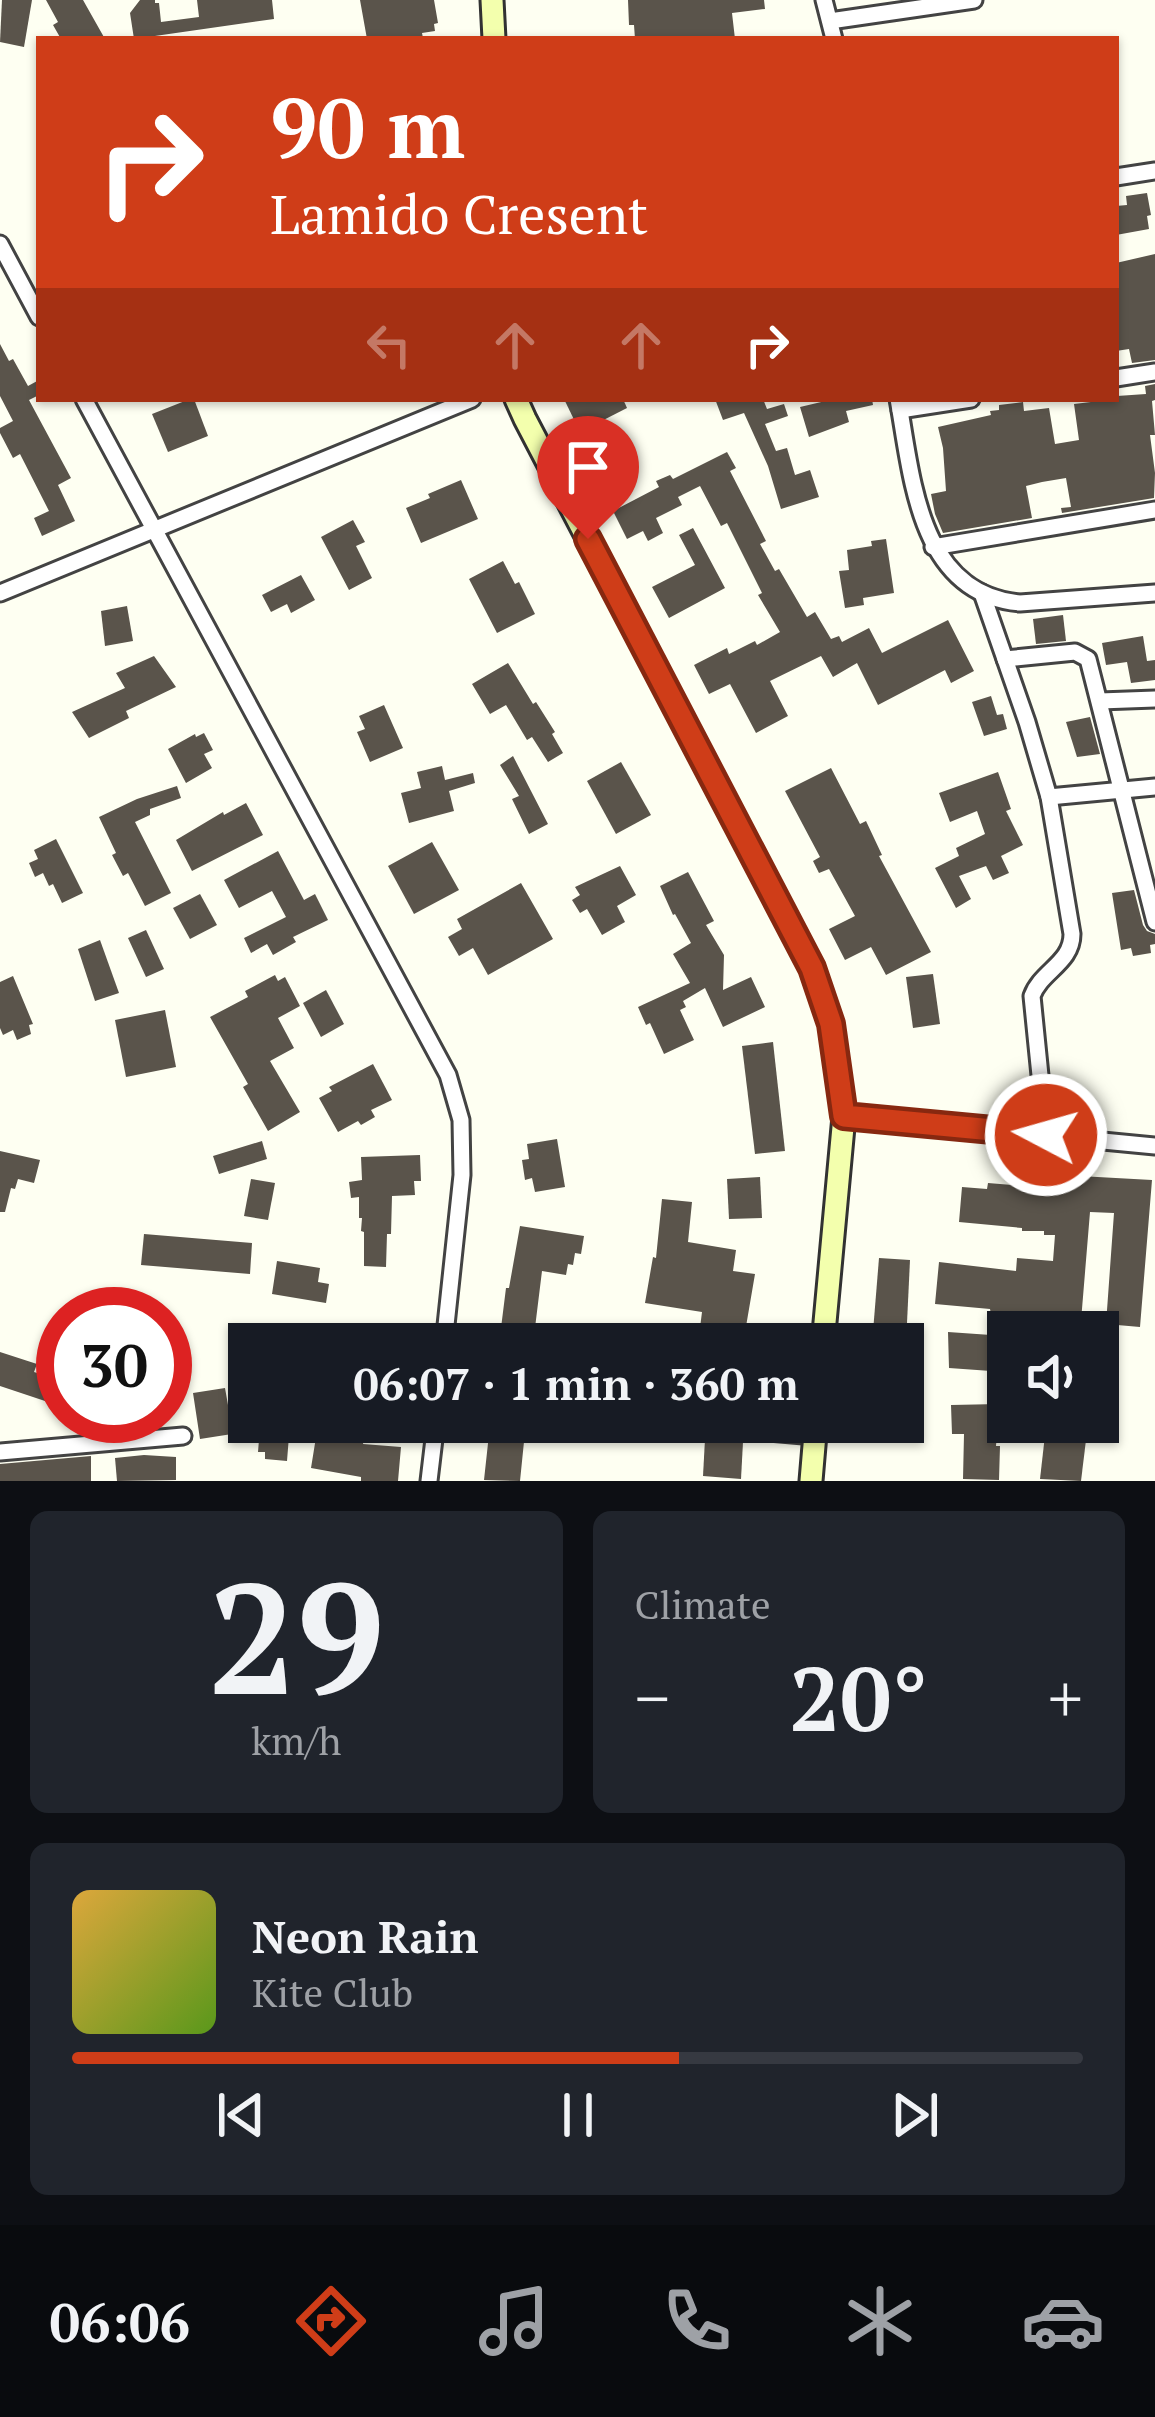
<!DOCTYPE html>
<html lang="en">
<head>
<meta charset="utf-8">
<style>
	:root { --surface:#171b24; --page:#20242c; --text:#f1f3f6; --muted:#9ea1a6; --line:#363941; --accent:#cf3d18 }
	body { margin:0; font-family:"PT Serif",serif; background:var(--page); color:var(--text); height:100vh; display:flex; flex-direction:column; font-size:45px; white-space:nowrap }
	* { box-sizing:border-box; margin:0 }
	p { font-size:39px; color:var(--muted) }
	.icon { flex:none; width:66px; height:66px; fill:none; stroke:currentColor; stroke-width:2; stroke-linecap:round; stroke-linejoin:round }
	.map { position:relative; height:1481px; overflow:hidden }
	.details { display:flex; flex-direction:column; gap:30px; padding:30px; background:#0d0f14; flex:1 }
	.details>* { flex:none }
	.top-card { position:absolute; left:36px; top:36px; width:1083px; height:366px; border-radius:0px; box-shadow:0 3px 9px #0004; background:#cf3d18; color:#fff; overflow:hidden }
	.fabs { position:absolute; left:987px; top:1311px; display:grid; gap:24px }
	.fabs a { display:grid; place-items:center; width:132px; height:132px; border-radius:0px; background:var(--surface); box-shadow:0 3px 9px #0004; font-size:60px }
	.speed { position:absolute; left:36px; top:1287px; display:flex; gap:24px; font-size:60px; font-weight:700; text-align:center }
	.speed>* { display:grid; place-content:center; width:156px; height:156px; border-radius:50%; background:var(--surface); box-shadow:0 3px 9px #0004; line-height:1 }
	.speed .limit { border:18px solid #d22; background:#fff; color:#111 }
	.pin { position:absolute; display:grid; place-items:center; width:102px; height:102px; color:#fff; margin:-123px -51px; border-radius:50% 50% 50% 0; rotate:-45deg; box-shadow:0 0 12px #0007 }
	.pin .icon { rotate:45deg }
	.me { position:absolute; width:132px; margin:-66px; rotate:276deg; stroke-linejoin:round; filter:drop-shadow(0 0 9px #0008) }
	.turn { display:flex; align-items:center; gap:42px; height:252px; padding:0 36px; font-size:54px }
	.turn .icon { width:156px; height:156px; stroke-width:2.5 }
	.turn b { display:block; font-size:84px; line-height:102px }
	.lanes { display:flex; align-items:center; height:114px; padding:0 36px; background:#0003; justify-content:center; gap:60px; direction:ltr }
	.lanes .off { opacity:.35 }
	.big { font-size:90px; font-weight:700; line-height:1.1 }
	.details .card { flex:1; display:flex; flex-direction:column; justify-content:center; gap:18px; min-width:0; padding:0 42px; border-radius:18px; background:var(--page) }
	.details .dial { align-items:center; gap:0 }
	.dial b { font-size:156px; line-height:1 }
	.song { display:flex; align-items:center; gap:36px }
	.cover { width:144px; height:144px; border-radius:18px; background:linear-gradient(135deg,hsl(40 70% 55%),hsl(90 70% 35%)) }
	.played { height:12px; border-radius:6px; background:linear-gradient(90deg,var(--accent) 60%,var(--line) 60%) }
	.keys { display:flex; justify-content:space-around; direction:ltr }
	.heat { display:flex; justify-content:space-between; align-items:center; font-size:66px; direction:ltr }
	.details .tiles { flex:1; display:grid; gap:30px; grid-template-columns:1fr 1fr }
	.card:last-child { grid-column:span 2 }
	.trip { position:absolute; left:228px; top:1323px; width:696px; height:120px; border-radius:0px; background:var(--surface); box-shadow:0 3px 9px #0004; font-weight:700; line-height:120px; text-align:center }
	.tabs { display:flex; height:192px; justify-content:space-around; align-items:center; background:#090b0e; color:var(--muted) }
	.tabs .icon { width:84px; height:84px }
	.tabs .active { color:var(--accent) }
	.tabs b { font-size:54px; color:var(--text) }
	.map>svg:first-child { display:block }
</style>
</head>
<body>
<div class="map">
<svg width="1155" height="1481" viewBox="0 0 1155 1481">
	<rect width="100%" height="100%" fill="#fefff2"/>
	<g fill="#5a544b">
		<polygon points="2,0 32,0 24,47 0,42"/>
		<polygon points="46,0 83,0 105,39 61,39 53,25 58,22"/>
		<polygon points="140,0 155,0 155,3 159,3 161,22 199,17 197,0 272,0 274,19 134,39 130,13"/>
		<polygon points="360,0 434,0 438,23 434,24 435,31 422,33 423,38 367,39"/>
		<polygon points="628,0 764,0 765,9 732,13 735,39 635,39 634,25 629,25"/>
		<polygon points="1147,193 1151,215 1147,216 1149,229 1116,235 1116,206 1127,205 1126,196"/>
		<polygon points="1155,254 1155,360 1132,363 1129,349 1116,351 1116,263"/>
		<polygon points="0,344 9,361 13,359 28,386 39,380 39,395 29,400 71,478 58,485 75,521 42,536 34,518 49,511 20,454 13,458 0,433 0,428 13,421 0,396"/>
		<polygon points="1155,384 1155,400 1152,401 1155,435 1150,435 1155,473 1154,498 1062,513 1061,508 1071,507 1066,478 1042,482 1026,486 1032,518 943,533 935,514 931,494 946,491 943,448 938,427 991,415 990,411 999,410 999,405 1023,402 1024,411 1049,408 1055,444 1079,440 1074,404 1116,399 1117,396 1146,394 1145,386"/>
		<polygon points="190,399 194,399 208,436 168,452 152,414"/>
		<polygon points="564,399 623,399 627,408 580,432"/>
		<polygon points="715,399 763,399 767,409 784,404 788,416 765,424 776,451 787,448 795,475 810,470 819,497 781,509 768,466 744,413 723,420"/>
		<polygon points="834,399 872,399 873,405 846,411 849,422 809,437 800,407"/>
		<polygon points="727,452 736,468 730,471 766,541 760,544 775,571 779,569 807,617 815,612 831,639 839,636 842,642 869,628 882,653 948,620 974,671 951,683 945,670 878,705 857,663 833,677 821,656 770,681 788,716 756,733 730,684 709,694 694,665 727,648 729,654 755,641 757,645 780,632 758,595 762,593 727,523 721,526 700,486 678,497 682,505 656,518 663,533 648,541 643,531 627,539 613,511 659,487 656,481 670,475 673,479"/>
		<polygon points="461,480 478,519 421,543 406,508 430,498 428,494"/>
		<polygon points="353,520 365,542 356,546 372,578 349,590 321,537"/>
		<polygon points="693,528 725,588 669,618 652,587 695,565 679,535"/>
		<polygon points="886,539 894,593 863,598 864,605 845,608 839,571 849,570 847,550 872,546 871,541"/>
		<polygon points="503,561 515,584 519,582 535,614 497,633 469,579"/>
		<polygon points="301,575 315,600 291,613 287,604 271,612 262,595"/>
		<polygon points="127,606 133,641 105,646 101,611"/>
		<polygon points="1063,615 1066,641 1036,644 1033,619"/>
		<polygon points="1143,636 1147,661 1155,660 1155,680 1131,683 1127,662 1106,665 1102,643"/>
		<polygon points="154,656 176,687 126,711 129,718 89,738 72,712 125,688 116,673"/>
		<polygon points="508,663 533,704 536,702 555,732 552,734 563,753 548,762 532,737 527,740 506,705 490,714 472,684"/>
		<polygon points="991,696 997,715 1003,714 1007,729 984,736 972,702"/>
		<polygon points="384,705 403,748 370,762 357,732 365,729 359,716"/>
		<polygon points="1090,717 1100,754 1077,757 1066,722"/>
		<polygon points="204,733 213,750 204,754 212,768 186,783 168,749 195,734 196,737"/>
		<polygon points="513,756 548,824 529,834 512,799 519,796 500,765"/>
		<polygon points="621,762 651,815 616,834 587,781"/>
		<polygon points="442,766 445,780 473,773 475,783 449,791 454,811 409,823 401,793 421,788 417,772"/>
		<polygon points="831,768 860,824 866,821 882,855 879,856 931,952 886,975 871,947 845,960 829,929 855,916 829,869 819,873 813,861 820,857 785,791"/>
		<polygon points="998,772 1011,809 1006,811 1023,845 1001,856 1009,873 993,880 986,866 959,876 971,899 956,908 935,868 959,856 956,848 985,834 977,811 950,822 939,793"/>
		<polygon points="177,786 181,798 150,809 150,815 135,822 171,893 145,906 128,873 123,876 112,855 116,853 99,817 137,799"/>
		<polygon points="246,803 263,835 192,871 176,840 223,812 224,815"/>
		<polygon points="56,839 83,893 62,903 53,884 49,886 43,873 35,877 29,863 38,859 34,850"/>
		<polygon points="432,842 459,890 414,914 388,866"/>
		<polygon points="278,851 304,900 315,894 328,920 293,937 296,942 273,955 267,944 251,953 244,938 286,917 272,891 239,908 224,880"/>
		<polygon points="620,866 636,895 617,906 625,922 602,935 587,909 580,913 572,900 580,895 575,887"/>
		<polygon points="688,872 714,921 706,925 724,955 723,990 751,977 765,1007 723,1027 705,988 683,1001 686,1007 680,1010 694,1040 664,1054 650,1023 646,1025 638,1007 690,983 673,954 691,943 675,914 673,915 660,886"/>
		<polygon points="521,883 553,939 488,975 473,948 459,956 448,937 462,929 457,919"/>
		<polygon points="1134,890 1143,925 1147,931 1155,934 1155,944 1150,945 1151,953 1133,956 1131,948 1121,950 1112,893"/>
		<polygon points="200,894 217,925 190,939 173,908"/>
		<polygon points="146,930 164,969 146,977 128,938"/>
		<polygon points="100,940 119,993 95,1001 78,949"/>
		<polygon points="933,974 940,1024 913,1028 906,977"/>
		<polygon points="275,975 278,981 285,977 300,1006 278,1018 294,1048 270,1061 300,1112 268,1131 243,1087 248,1084 210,1017 248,997 245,991"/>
		<polygon points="13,976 33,1024 29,1025 31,1034 17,1040 13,1030 3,1035 0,1028 0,982"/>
		<polygon points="326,990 344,1024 321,1037 303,1003"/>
		<polygon points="165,1010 176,1067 126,1077 115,1020"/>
		<polygon points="773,1042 785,1151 755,1154 742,1046"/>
		<polygon points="373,1064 392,1100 371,1110 375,1117 361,1125 358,1121 338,1132 319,1098 332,1091 329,1087"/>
		<polygon points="557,1139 565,1187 535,1192 532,1178 525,1180 522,1160 529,1159 527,1144"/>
		<polygon points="262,1141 267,1159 219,1174 213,1156"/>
		<polygon points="0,1151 40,1160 34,1183 18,1179 15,1189 11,1188 5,1212 0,1212"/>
		<polygon points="420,1155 421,1181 414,1181 415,1195 392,1196 391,1234 387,1234 386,1267 364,1266 364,1232 361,1231 362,1218 359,1218 359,1197 351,1198 349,1182 362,1180 361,1157"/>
		<polygon points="1025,1173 1152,1180 1140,1327 1106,1324 1114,1213 1090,1212 1081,1321 1008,1314 1005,1372 949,1368 948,1332 991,1335 992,1319 990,1309 935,1304 939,1262 1016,1271 1017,1258 1053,1261 1055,1235 1044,1235 1044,1231 1022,1231 1022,1228 959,1222 962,1187 987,1189 988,1183 1024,1186"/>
		<polygon points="760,1177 762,1218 729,1219 727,1179"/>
		<polygon points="251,1179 275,1183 268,1220 244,1216"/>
		<polygon points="662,1199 692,1202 688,1242 736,1250 733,1271 755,1274 743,1344 698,1344 702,1312 645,1303 653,1257 656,1258"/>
		<polygon points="520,1226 584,1236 581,1254 575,1253 573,1265 568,1264 566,1275 542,1271 533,1344 499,1344 506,1288 509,1288"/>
		<polygon points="144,1234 252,1243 250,1274 141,1265"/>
		<polygon points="879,1258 910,1260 906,1344 872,1344"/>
		<polygon points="277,1261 320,1268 318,1282 329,1284 326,1303 272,1294"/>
		<polygon points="0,1352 37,1364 34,1372 63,1381 57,1405 0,1386"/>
		<polygon points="225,1388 228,1405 233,1404 235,1418 230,1418 232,1434 200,1439 193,1393"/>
		<polygon points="999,1404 996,1446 1000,1446 999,1480 963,1479 964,1434 952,1434 951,1405"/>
		<polygon points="267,1422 290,1423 287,1461 265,1459 265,1452 258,1452 260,1427 267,1428"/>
		<polygon points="334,1422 366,1426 363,1444 401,1447 398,1481 361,1481 361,1477 311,1468 317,1431 332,1434"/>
		<polygon points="497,1422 526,1422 520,1481 484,1480 490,1425 497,1425"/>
		<polygon points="1045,1435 1086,1440 1081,1481 1040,1479"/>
		<polygon points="705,1439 743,1442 741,1479 703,1476"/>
		<polygon points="144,1455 176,1457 176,1480 117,1481 115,1458"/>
		<polygon points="91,1456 91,1481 0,1481 0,1464"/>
	</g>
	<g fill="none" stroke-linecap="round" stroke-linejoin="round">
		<g stroke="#434343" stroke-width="14">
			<polyline id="lane" points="445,1340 472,1344"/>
		</g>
		<g stroke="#434343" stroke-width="21">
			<g id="street">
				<polyline points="824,0 834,39"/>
				<polyline points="830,21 974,0"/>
				<polyline points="1116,177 1155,171"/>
				<polyline points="0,244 39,317"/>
				<polyline points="1116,378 1155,372"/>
				<polyline points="84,399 448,1075 461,1120 462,1175 444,1344"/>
				<path d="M898,399C912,476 918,594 1020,603L1155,593"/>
				<polyline points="900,410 971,399"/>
				<polyline points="933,547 1155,510"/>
				<polyline points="0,593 472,399"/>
				<path d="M982,593L1027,722L1049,797L1072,934C1072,963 1041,971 1032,996L1046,1135"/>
				<polyline points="1005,659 1075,652 1088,659 1155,922"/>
				<polyline points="1100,701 1155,699"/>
				<polyline points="1049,797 1155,787"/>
				<polyline points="844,1116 1155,1146"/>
				<polyline points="686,1425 815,1436"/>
				<polyline points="0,1452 183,1436"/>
				<polyline points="429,1481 436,1422"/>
			</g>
		</g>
		<g stroke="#323232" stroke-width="27">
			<g id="secondary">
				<polyline points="492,0 494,39"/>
				<polyline points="516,399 525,419 812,968 831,1024 844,1116 823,1344"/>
				<polyline points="811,1481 816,1422"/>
			</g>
		</g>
		<use href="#lane" stroke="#fff" stroke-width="8"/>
		<use href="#street" stroke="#fff" stroke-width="15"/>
		<use href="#secondary" stroke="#f3ffad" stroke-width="21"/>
	</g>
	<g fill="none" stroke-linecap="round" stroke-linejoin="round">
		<g stroke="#872810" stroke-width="30">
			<polyline id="route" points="588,539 812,968 831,1024 844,1116 1046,1135"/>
		</g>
		<use href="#route" stroke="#cf3d18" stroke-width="21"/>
	</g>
</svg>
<div class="fabs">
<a><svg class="icon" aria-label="sound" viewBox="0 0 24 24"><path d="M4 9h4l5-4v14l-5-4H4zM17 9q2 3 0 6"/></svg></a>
</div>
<div class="speed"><div class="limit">30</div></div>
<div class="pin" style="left:588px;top:539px;background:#d93025"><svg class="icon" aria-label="arrive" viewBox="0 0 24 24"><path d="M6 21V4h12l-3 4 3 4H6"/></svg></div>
<svg class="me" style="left:1046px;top:1135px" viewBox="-20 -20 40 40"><circle r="17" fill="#cf3d18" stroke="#fff" stroke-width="3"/><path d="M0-11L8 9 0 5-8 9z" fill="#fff"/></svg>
<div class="trip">06:07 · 1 min · 360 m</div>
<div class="top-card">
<div class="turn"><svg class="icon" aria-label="right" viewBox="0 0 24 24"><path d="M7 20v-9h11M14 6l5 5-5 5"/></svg><div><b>90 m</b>Lamido Cresent</div></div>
<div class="lanes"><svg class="icon off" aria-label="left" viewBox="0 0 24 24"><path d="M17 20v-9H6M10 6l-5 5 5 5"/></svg><svg class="icon off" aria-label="ahead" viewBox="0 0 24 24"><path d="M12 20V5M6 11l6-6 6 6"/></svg><svg class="icon off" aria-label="ahead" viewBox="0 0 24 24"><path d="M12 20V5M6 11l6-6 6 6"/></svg><svg class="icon" aria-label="right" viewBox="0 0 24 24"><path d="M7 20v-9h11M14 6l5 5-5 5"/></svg></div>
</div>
</div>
<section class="details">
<div class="tiles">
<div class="card dial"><b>29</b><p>km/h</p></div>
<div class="card"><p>Climate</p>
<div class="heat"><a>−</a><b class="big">20°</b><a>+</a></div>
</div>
<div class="card">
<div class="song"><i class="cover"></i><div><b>Neon Rain</b><p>Kite Club</p></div></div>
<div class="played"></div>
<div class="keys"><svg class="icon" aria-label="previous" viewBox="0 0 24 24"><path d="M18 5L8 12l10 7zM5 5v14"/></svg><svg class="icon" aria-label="pause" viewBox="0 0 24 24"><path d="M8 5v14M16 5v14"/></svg><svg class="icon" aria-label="next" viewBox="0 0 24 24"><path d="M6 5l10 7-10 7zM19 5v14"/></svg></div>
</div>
</div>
</section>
<nav class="tabs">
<b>06:06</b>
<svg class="icon active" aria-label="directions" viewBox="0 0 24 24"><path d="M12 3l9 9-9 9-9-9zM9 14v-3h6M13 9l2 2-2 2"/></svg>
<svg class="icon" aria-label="music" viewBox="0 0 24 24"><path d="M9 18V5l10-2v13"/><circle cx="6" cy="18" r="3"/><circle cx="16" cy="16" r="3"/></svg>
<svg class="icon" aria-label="phone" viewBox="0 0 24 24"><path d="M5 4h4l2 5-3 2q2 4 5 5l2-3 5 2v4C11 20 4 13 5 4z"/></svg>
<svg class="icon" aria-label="climate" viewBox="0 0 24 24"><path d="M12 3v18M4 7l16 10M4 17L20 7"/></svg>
<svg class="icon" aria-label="car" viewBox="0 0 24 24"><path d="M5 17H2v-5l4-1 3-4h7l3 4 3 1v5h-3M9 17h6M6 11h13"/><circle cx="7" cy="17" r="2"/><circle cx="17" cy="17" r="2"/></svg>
</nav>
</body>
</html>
